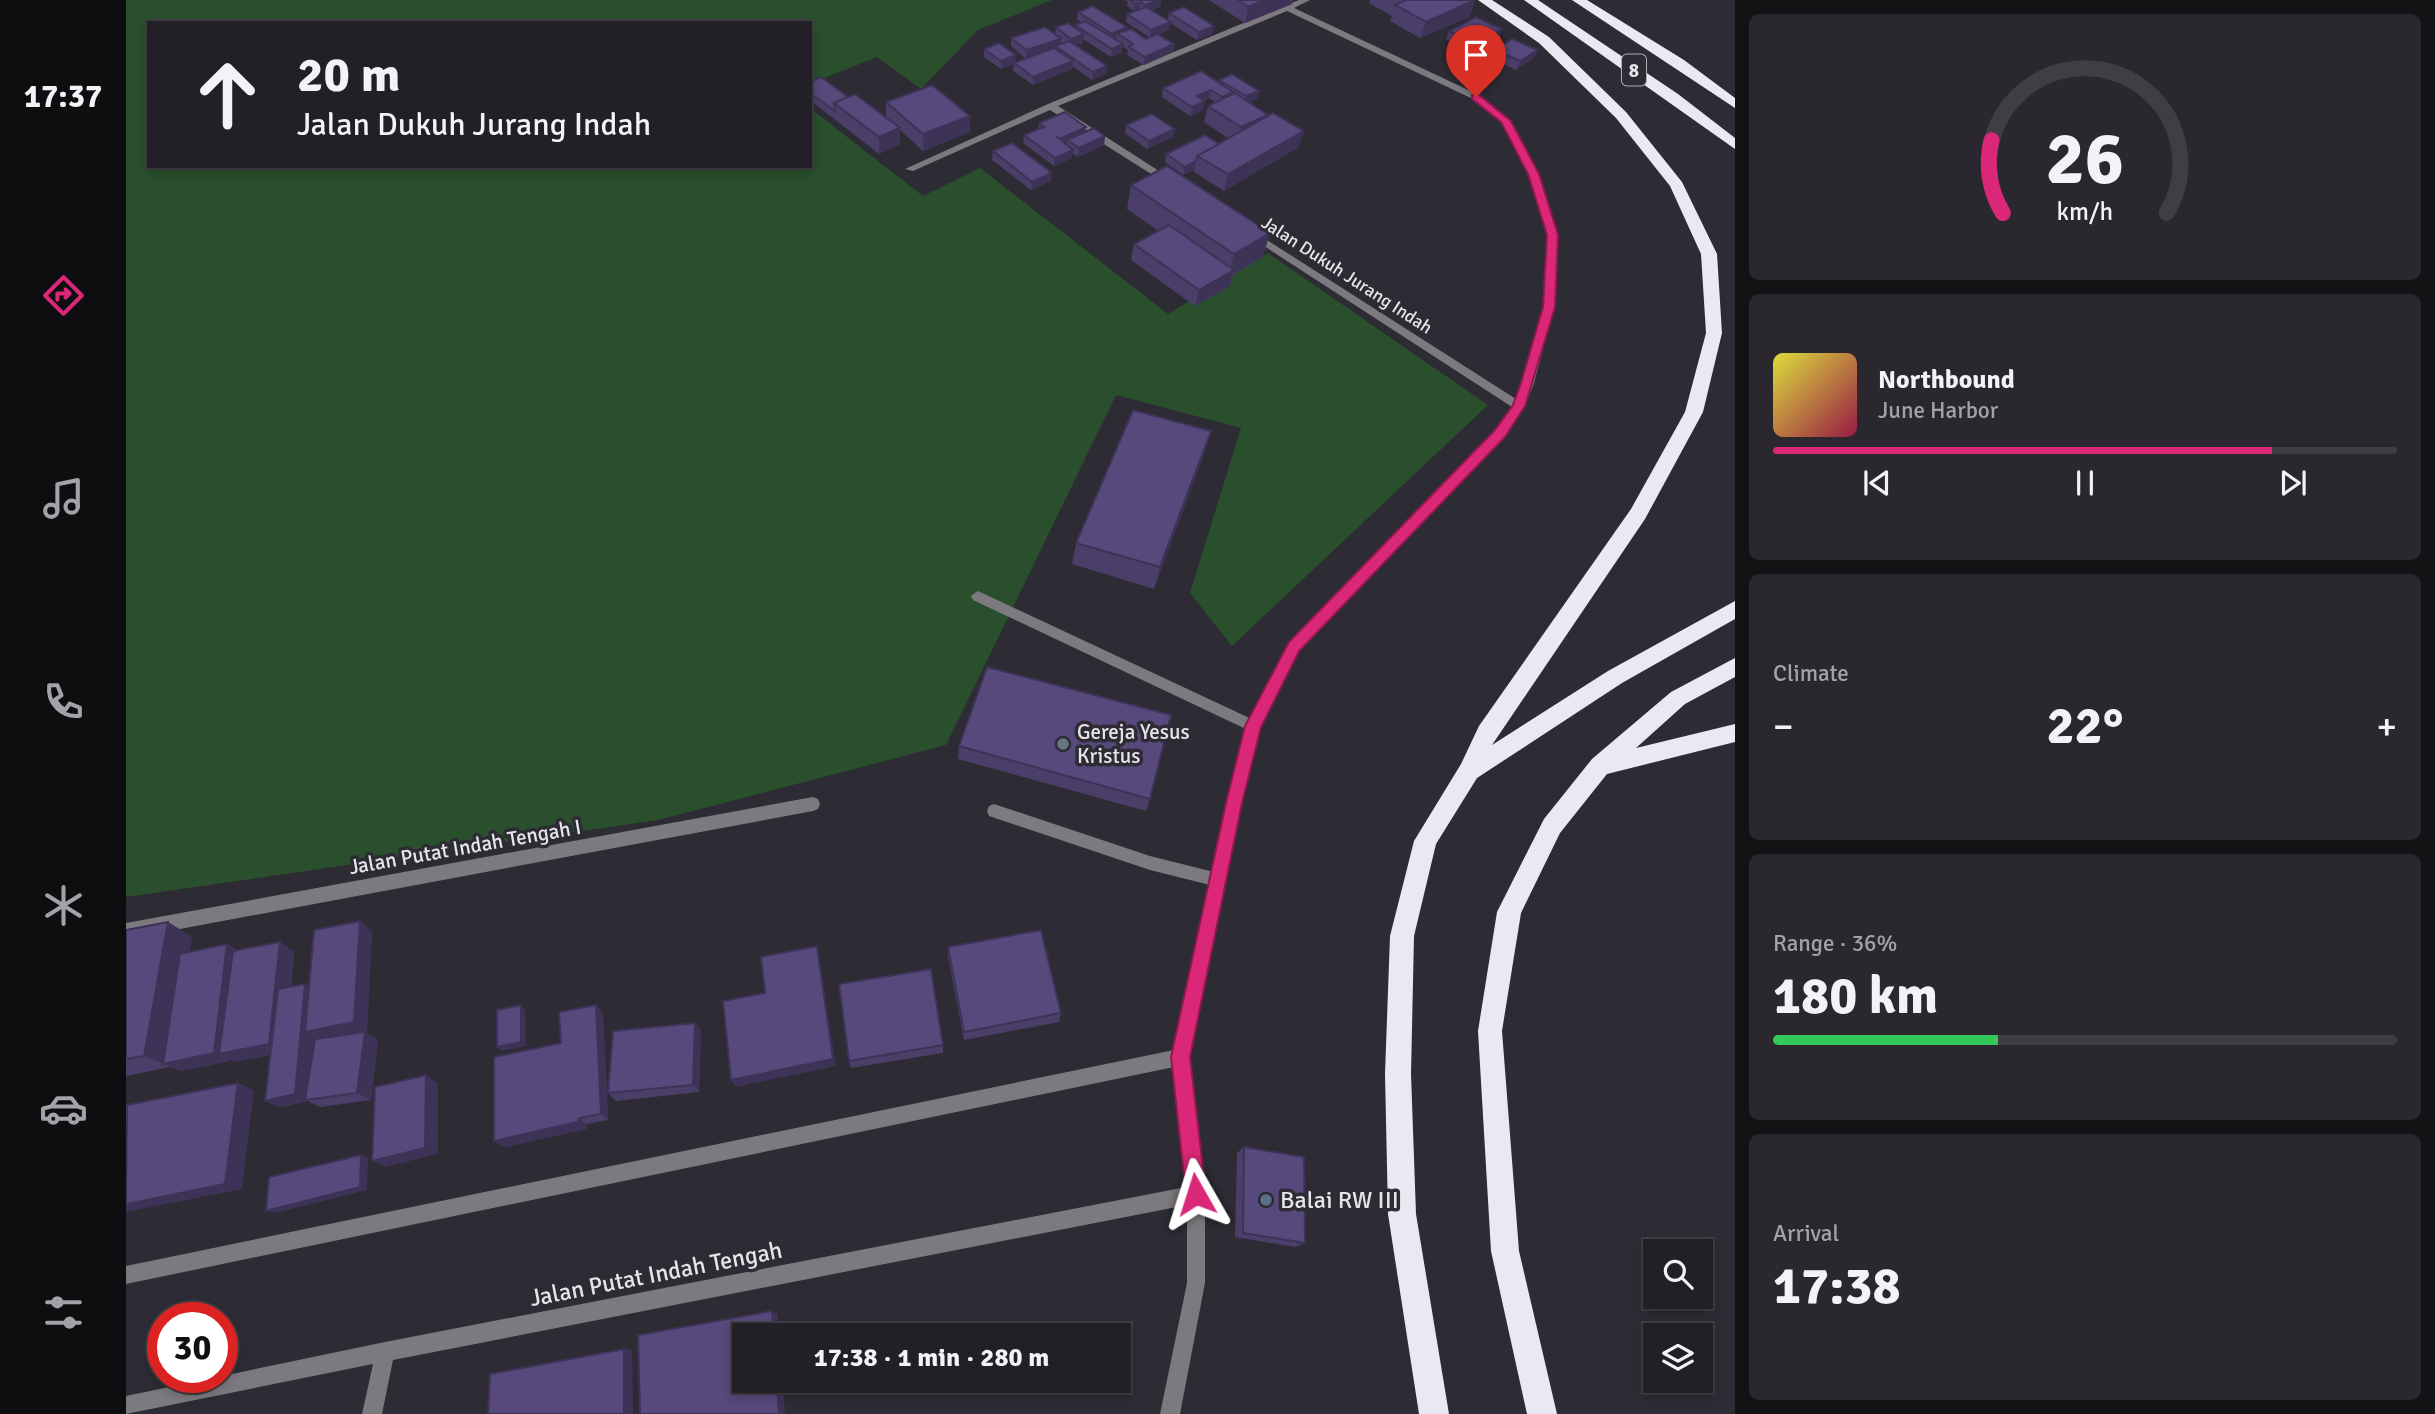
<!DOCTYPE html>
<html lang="en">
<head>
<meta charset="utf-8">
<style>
	:root { --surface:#222026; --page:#2a282e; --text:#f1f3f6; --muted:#a2a3a7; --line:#3f3e43; --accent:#db2777 }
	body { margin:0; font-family:Signika,sans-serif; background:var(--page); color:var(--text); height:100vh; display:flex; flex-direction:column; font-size:26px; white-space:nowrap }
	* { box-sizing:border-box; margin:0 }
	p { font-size:23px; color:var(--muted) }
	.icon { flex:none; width:38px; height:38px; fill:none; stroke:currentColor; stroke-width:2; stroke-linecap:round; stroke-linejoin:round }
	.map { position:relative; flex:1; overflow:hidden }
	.sheet { display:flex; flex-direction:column; gap:14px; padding:14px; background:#131215; width:700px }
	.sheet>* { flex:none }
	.top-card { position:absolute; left:21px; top:21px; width:665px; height:147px; border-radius:0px; box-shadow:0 4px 10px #0003,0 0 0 2px var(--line); background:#222026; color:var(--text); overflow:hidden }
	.controls { position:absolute; left:1517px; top:1239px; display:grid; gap:14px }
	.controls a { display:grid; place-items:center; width:70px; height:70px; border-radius:0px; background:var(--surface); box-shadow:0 4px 10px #0003,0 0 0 2px var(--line); font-size:35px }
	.speed { position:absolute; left:21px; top:1302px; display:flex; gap:14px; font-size:35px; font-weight:700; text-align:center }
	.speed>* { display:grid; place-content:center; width:91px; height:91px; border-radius:50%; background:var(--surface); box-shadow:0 4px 10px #0003,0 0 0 2px var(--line); line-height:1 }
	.speed .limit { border:10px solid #d22; background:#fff; color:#111 }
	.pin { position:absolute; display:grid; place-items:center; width:60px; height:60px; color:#fff; margin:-72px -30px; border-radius:50% 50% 50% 0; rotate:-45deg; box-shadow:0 0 7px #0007 }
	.pin .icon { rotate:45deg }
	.me { position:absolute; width:77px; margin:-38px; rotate:354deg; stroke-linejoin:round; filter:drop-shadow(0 0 5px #0008) }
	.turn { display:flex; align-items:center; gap:24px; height:147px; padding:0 35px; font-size:32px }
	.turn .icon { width:91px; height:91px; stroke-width:2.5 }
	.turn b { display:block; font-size:49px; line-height:60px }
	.big { font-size:52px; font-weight:700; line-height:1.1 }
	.sheet .widget { flex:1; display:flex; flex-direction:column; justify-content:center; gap:10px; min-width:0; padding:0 24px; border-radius:10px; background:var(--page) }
	.sheet .dial { align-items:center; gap:0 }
	.dial svg { height:182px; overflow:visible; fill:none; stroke:var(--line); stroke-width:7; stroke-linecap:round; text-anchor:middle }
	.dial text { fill:var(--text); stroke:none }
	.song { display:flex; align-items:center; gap:21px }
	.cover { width:84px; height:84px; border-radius:10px; background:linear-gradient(135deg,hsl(60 70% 55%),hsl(340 70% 35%)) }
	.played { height:7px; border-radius:4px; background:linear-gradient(90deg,var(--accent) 80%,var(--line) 80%) }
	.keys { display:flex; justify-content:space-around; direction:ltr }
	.heat { display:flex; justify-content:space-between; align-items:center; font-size:38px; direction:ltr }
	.charge { height:10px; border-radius:5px; background:linear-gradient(90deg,#34c759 36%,var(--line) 0) }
	.trip { position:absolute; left:606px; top:1323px; width:399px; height:70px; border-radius:0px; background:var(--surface); box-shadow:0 4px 10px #0003,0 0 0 2px var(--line); font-weight:700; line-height:70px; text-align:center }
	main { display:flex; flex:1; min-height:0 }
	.tab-bar { display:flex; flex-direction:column; width:126px; justify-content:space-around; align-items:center; background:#0e0d0f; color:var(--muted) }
	.tab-bar .icon { width:49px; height:49px }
	.tab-bar .selected { color:var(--accent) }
	.tab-bar b { font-size:32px; color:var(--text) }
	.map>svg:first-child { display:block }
</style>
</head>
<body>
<main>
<nav class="tab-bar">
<b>17:37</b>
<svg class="icon selected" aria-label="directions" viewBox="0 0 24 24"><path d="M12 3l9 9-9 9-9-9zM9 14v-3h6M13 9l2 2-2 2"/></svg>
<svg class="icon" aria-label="music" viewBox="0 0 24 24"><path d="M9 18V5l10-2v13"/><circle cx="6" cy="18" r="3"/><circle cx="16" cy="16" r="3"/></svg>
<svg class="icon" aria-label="phone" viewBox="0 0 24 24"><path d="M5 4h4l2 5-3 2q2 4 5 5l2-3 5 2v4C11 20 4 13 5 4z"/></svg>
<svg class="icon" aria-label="climate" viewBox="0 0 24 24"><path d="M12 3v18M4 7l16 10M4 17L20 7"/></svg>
<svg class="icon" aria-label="car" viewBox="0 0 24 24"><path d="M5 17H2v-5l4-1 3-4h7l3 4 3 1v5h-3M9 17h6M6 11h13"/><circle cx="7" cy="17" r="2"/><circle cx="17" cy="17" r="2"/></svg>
<svg class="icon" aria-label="filters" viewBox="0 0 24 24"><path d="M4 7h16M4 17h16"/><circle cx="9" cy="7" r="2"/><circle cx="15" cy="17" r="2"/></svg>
</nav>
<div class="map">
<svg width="1609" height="1414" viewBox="0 0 1609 1414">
	<rect width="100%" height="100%" fill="#2d2b33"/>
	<polygon fill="#2a4f2d" points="0,0 926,0 852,30 795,89 751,57 684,84 684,23 23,23 23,166 684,166 684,108 797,196 854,168 1042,314 1142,253 1362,405 1106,646 1064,593 1115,428 990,395 820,745 532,820 0,897"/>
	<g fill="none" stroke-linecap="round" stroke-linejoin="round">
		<g fill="#7c7a7e" fill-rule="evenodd">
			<polygon points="852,591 1132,722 1134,726 1132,730 1127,732 1122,730 847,600 845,596"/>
			<polygon points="868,804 1024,856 1092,873 1097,875 1100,880 1097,885 1092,887 1024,870 863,816 861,811 863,806"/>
		</g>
		<g fill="#7c7a7e" fill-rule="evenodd">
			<polygon points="1173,0 1184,0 1168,8 1353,95 1383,119 1413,174 1431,235 1428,308 1408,383 1399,406 1378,437 1173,651 1134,726 1115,803 1063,1057 1079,1194 1079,1283 1054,1414 1034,1414 1061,1283 1061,1205 267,1360 256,1414 236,1414 247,1364 0,1414 0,1396 259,1342 1060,1187 1048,1067 0,1284 0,1266 1048,1050 1101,803 1122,722 1163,643 1370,431 1386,407 1121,235 1126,232 1130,233 1390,399 1418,308 1421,235 1403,174 1376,123 1347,99 1161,11 932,106 1047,180 1047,184 1041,184 924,110 787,171 779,169 922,104"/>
			<polygon points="687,797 692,799 694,804 692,809 687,811 0,939 0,923"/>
		</g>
		<g fill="#ebe8f2" fill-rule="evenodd">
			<polygon points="1352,0 1366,0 1423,37 1500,112 1556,182 1591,254 1596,333 1577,412 1519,519 1366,745 1482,671 1609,601 1609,619 1496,683 1351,778 1310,844 1288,936 1285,1074 1290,1214 1323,1414 1293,1414 1262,1214 1259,1074 1264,936 1288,841 1335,764 1353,726 1505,509 1559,412 1580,333 1575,254 1544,186 1490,118 1413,43"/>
			<polygon points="1398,0 1412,0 1552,94 1609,138 1609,149"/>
			<polygon points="1446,0 1461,0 1558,60 1609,98 1609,108"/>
			<polygon points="1609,658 1609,677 1559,704 1510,748 1609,724 1609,742 1481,774 1434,833 1395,913 1376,1031 1393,1251 1431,1414 1401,1414 1365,1251 1352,1031 1371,912 1418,819 1466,759 1545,692"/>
		</g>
	</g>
	<g fill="#4b3f6a">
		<polygon points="999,0 1035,0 1034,7 1025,10 1042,20 1043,13 1086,34 1071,40 1044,23 1043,30 1033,35 1048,44 1047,52 1018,65 1001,55 1002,50 996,46 996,53 985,57 957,39 957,43 950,45 980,74 966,80 946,66 946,69 907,85 887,71 888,64 875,69 858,57 858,49 890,55 889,63 900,59 885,46 885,38 929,35 930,27 948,28 949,25 955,22 951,20 952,12 1020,39 1023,37 1000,22 1001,14 1008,11 1001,6 1002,2"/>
		<polygon points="1083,0 1167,0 1166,4 1119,23"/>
		<polygon points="1244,0 1349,0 1343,17 1294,38 1264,21 1266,16 1243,3"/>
		<polygon points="1376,29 1373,38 1345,52 1320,39 1323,31"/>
		<polygon points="1369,50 1408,58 1390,70 1365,58"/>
		<polygon points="1093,80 1131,99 1123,102 1173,147 1098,191 1068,172 1068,170 1057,175 1039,162 1040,154 1093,144 1102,138 1078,122 1082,106 1089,102 1083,98 1078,101 1079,101 1077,110 1064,116 1036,97 1037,88 1093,83"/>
		<polygon points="684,82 722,97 760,118 760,102 844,132 797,151 774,130 774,144 753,154 684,100"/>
		<polygon points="913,123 960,132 979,136 978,145 952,157 946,153 946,158 928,166 897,143 898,135 912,129"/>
		<polygon points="1000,125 1049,129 1047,137 1021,149 999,133"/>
		<polygon points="867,151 925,181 905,190 866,160"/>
		<polygon points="1005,185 1137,257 1107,275 1104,286 1069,306 1005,260 1008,244 1033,231 1001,209"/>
		<polygon points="1085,431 1078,454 1028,589 946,564 950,543"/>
		<polygon points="833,746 1024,799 1020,811 832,759"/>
		<polygon points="42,922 66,937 63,952 101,944 111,950 154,942 168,952 165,986 183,987 246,931 241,1031 230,1033 239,1032 252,1040 245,1100 194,1107 182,1101 155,1107 139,1101 144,1055 109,1062 104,1059 104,1061 55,1071 44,1067 0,1076 0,930"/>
		<polygon points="822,947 935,1013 933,1022 838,1040 822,957"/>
		<polygon points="477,1013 482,1120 461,1124 461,1129 379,1147 368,1141 435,1043"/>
		<polygon points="569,1023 575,1031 573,1092 490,1101 482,1093"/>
		<polygon points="817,1045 817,1053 725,1068 723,1061"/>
		<polygon points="1118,1147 1179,1243 1169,1247 1109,1237 1111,1153"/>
	</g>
	<g fill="#3d3356">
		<polygon points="1032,0 1035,0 1034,7 1018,13 1019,5"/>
		<polygon points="1139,0 1167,0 1166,4 1119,23 1122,7"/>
		<polygon points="1349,0 1343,17 1294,38 1300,22"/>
		<polygon points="1015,2 1013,10 1008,12 1009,4"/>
		<polygon points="1045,22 1043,30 1024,38 1025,30"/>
		<polygon points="1088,26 1086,34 1071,40 1073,32"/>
		<polygon points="1001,27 1000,35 991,33 990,39 985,42 986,34"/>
		<polygon points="1376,29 1373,38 1345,52 1349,44"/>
		<polygon points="958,34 957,43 944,47 945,39"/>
		<polygon points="935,39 934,47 929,46 929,49 900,59 900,50"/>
		<polygon points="997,44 996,53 985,57 986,49"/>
		<polygon points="1048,44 1047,52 1018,65 1019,57"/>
		<polygon points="1412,50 1408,58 1390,70 1394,61"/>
		<polygon points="890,55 889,63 875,69 875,61"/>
		<polygon points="947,61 946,69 907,85 907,77"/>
		<polygon points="981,66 980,74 966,80 967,72"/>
		<polygon points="1085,90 1083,98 1069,104 1071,96"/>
		<polygon points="1133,91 1131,99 1118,105 1120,96"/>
		<polygon points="1079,101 1077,110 1064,116 1066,107"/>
		<polygon points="1142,115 1138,131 1111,144 1115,127"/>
		<polygon points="844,116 844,132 797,151 797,134"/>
		<polygon points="960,127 959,136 941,140 941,144 933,147 934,139"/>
		<polygon points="774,128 774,144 753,154 753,137"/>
		<polygon points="1049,129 1047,137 1021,149 1023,141"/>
		<polygon points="1178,131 1173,147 1098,191 1102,174"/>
		<polygon points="979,136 978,145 952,157 953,148"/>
		<polygon points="947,150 946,158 928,166 929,158"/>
		<polygon points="1070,161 1068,170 1057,175 1059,167"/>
		<polygon points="926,173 925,181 905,190 906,182"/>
		<polygon points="1144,233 1137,257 1107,274 1104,286 1069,306 1073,290 1103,273 1108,254"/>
		<polygon points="1085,431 1078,454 1028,589 1034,567"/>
		<polygon points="234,921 246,931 241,1031 194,1041 189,1038 184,1099 179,1100 182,1101 155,1107 139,1101 179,984 193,993"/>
		<polygon points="42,922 66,937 45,1062 101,944 117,954 154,942 168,952 158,1052 109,1062 104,1059 104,1061 55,1071 18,1056"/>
		<polygon points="691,946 693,956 710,1066 610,1087 605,1080"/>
		<polygon points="395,1005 399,1010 400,1046 376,1051 371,1047"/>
		<polygon points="470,1005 477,1013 482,1120 475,1114"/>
		<polygon points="569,1023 575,1031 573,1092 567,1085"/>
		<polygon points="239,1032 252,1040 245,1100 231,1093"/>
		<polygon points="300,1075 312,1083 312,1154 259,1167 246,1161"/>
		<polygon points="112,1083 128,1090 116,1189 0,1212 0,1204"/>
		<polygon points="453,1118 461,1124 461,1129 379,1147 368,1141"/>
		<polygon points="235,1155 242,1158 241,1190 149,1213 140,1211"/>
		<polygon points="646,1311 652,1314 653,1335 648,1335"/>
		<polygon points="498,1349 506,1350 507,1414 498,1414"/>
		<polygon points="651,1381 657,1381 659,1414 653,1414"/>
	</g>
	<g fill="#57497b" stroke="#3d3356" stroke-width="2">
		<polygon points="1005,0 1032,0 1019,5 1015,2 1009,4"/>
		<polygon points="1112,0 1139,0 1122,7"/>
		<polygon points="1280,0 1349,0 1300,22 1269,5"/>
		<polygon points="967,6 1001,27 986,34 952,12"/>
		<polygon points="1020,7 1045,22 1025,30 1001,14"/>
		<polygon points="1058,7 1088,26 1073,32 1043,13"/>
		<polygon points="1350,17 1376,29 1349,44 1323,31"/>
		<polygon points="959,21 997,44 986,49 949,25"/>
		<polygon points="942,23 958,34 945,39 930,27"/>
		<polygon points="919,27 935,39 900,50 885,38"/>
		<polygon points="1005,29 1020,39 1031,34 1048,44 1019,57 1003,47 1007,44 991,33"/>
		<polygon points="1386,39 1412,50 1394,61 1369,50"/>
		<polygon points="943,41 981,66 967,72 929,46"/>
		<polygon points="873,43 890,55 875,61 858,49"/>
		<polygon points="928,48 947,61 907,77 888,63"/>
		<polygon points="1075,71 1107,92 1096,97 1085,90 1071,96 1079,101 1066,107 1037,88"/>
		<polygon points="1106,74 1133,91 1120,96 1093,80"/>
		<polygon points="695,77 722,97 708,103 709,111 684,93 684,82"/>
		<polygon points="806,85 844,116 797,134 760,102"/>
		<polygon points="1109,93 1142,115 1115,127 1082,106"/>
		<polygon points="729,94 774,128 753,137 708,103"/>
		<polygon points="939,112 960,127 934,139 930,136 947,150 929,158 898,135 918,127 913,123"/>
		<polygon points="1147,113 1178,131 1102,174 1071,156"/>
		<polygon points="1026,114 1049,129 1023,141 1000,125"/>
		<polygon points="968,128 979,136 953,148 941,140"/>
		<polygon points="1079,135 1093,144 1071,156 1070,161 1059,167 1040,154"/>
		<polygon points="886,143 926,173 906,182 867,151"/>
		<polygon points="1041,166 1144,233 1108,254 1005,185"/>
		<polygon points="1043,225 1108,270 1073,290 1008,244"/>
		<polygon points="1007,410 1085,431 1034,567 950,543"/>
		<polygon points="861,667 1045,715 1024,799 833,746"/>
		<polygon points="234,921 228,1022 179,1032 188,930"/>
		<polygon points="42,922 18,1056 0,1059 0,930"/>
		<polygon points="915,930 935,1013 838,1032 822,947"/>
		<polygon points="154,942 143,1044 93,1054 107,951"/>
		<polygon points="101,944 88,1053 37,1064 54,954"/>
		<polygon points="691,946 707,1059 605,1080 597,1001 639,993 635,957"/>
		<polygon points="805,969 817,1045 723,1061 713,984"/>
		<polygon points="179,984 169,1094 139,1101 152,989"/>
		<polygon points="395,1005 395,1042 371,1047 371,1010"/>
		<polygon points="470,1005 475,1114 453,1118 452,1122 368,1141 368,1057 435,1043 433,1012"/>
		<polygon points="569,1023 567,1085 482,1093 487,1031"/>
		<polygon points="239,1032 231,1093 179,1100 189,1039"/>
		<polygon points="300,1075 299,1148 246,1161 249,1087"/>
		<polygon points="112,1083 99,1184 0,1204 1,1105"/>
		<polygon points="1118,1147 1178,1157 1179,1243 1117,1233"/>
		<polygon points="235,1155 234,1187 140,1211 143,1177"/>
		<polygon points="646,1311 648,1335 618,1335 618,1381 651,1381 653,1414 514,1414 512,1335"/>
		<polygon points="498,1349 498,1414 362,1414 364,1374"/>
	</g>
	<polygon fill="#db2777" stroke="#8e194d" stroke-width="2" points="1346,95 1353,95 1385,121 1413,174 1432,235 1429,307 1399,406 1379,437 1173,651 1135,727 1116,803 1064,1057 1080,1194 1077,1202 1070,1205 1063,1202 1060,1194 1045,1057 1100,803 1119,726 1163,642 1369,430 1387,405 1395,383 1417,307 1421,235 1402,174 1375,122 1346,99"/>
	<circle fill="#6b7280" stroke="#2d2b33" stroke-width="2.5" cx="937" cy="744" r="7"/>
	<circle fill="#5c6f8a" stroke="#2d2b33" stroke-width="2.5" cx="1140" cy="1200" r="7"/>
	<g text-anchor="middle" stroke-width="7" stroke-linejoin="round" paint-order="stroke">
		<g font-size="18" fill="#e6e5ea" stroke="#2d2b33">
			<text transform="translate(1221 275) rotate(33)" y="6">Jalan Dukuh Jurang Indah</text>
		</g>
		<rect fill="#2d2b33" stroke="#aeadb3" stroke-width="2" x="1496" y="54.5" width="24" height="31" rx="5"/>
		<g font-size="19" font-weight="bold" fill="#e6e5ea">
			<text x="1508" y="77">8</text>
		</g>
		<g font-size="21" fill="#e6e5ea" stroke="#2d2b33" text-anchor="start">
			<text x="951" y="739">Gereja Yesus<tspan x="951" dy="24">Kristus</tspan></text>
		</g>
		<g font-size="21" fill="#e6e5ea" stroke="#2d2b33">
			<text transform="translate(339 847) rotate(-10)" y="7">Jalan Putat Indah Tengah I</text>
		</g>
		<g font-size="24" fill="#e6e5ea" stroke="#2d2b33" text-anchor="start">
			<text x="1154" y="1208">Balai RW III</text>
		</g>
		<g font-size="24" fill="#e6e5ea" stroke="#2d2b33">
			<text transform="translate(530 1274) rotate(-11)" y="8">Jalan Putat Indah Tengah</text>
		</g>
	</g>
</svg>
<div class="controls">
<a><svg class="icon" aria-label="search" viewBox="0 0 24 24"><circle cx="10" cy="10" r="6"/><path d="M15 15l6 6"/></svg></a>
<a><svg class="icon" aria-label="layers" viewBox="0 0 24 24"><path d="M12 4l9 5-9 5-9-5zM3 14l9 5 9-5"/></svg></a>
</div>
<div class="speed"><div class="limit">30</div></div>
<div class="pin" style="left:1350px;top:97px;background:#d93025"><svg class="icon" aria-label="arrive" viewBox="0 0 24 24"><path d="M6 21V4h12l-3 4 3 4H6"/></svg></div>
<svg class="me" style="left:1070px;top:1194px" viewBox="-20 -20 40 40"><path d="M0-17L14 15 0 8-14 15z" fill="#db2777" stroke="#fff" stroke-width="4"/></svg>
<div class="trip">17:38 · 1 min · 280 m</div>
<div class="top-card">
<div class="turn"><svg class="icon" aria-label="ahead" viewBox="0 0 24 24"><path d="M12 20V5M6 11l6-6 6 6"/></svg><div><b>20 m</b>Jalan Dukuh Jurang Indah</div></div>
</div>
</div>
<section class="sheet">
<div class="widget dial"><svg viewBox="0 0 100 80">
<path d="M14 69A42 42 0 1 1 86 69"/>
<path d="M14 69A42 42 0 0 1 9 37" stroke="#db2777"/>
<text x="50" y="56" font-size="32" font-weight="700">26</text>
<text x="50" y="72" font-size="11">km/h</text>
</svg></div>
<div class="widget">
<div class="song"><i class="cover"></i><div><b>Northbound</b><p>June Harbor</p></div></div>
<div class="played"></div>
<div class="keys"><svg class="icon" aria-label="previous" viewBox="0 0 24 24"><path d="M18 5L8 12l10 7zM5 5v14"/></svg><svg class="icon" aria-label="pause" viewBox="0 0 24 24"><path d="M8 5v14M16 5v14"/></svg><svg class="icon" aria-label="next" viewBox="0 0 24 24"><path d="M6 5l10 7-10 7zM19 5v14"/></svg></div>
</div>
<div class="widget"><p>Climate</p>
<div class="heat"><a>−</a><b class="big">22°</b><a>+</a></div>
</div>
<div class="widget"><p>Range · 36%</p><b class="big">180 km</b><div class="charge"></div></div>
<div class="widget"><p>Arrival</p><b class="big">17:38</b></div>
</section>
</main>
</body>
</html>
